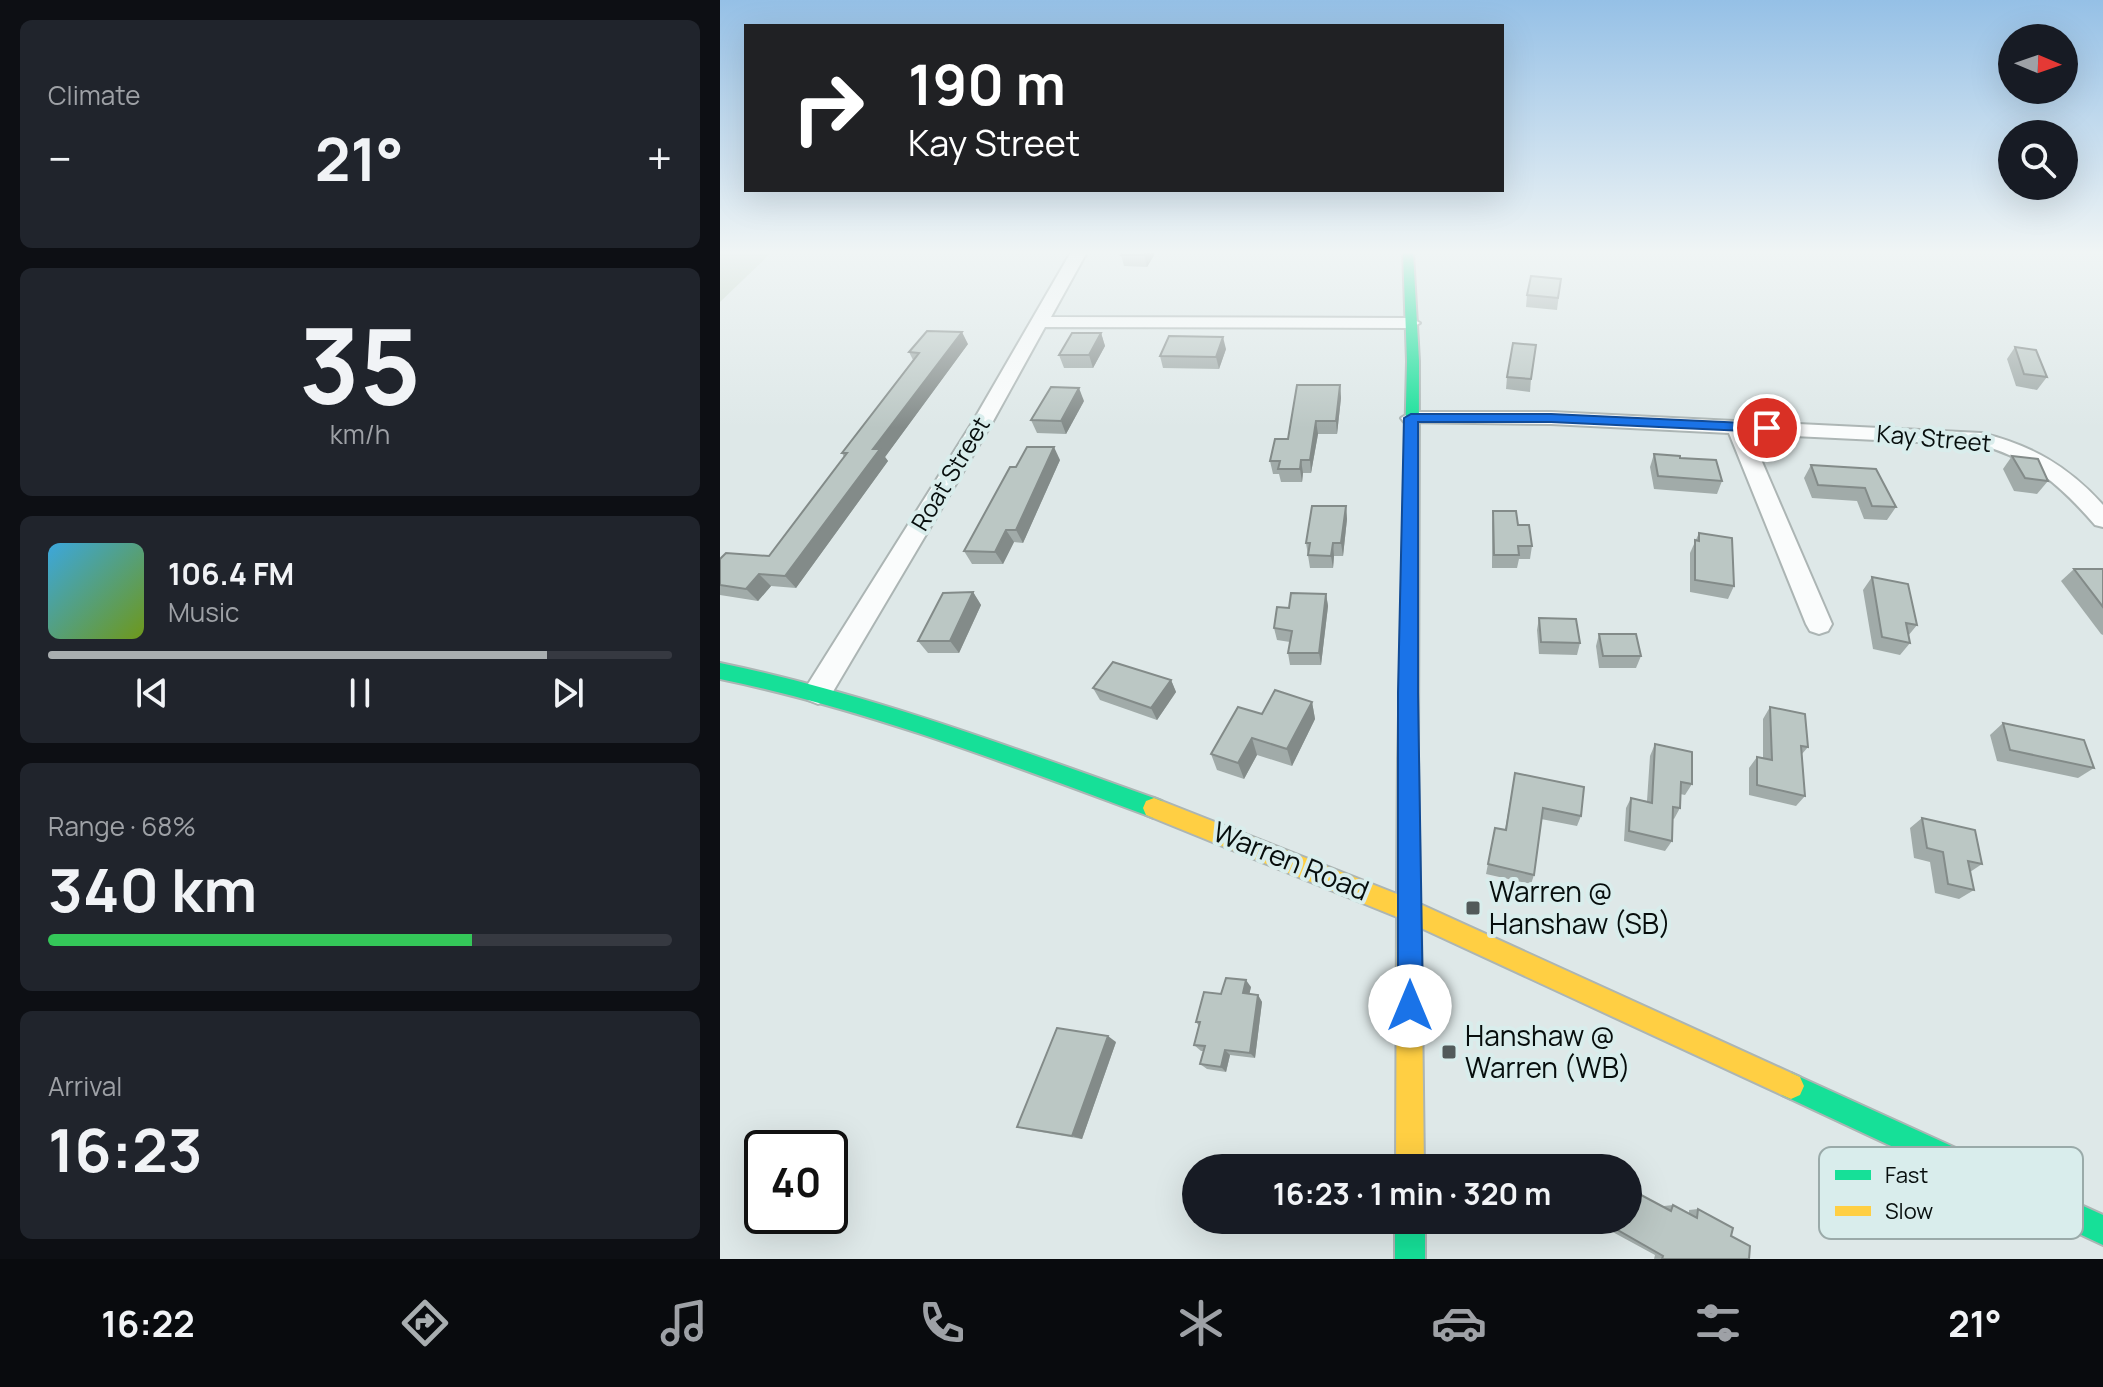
<!DOCTYPE html>
<html lang="en">
<head>
<meta charset="utf-8">
<style>
	:root { --surface:#171b24; --page:#20242c; --text:#f1f3f6; --muted:#9ea1a6; --line:#363941; --accent:#a9aeb0 }
	body { margin:0; font-family:Manrope,sans-serif; background:var(--page); color:var(--text); height:100vh; display:flex; flex-direction:column; font-size:30px; white-space:nowrap }
	* { box-sizing:border-box; margin:0 }
	p { font-size:26px; color:var(--muted) }
	.icon { flex:none; width:44px; height:44px; fill:none; stroke:currentColor; stroke-width:2; stroke-linecap:round; stroke-linejoin:round }
	.map { position:relative; flex:1; overflow:hidden }
	.drawer { display:flex; flex-direction:column; gap:20px; padding:20px; background:#0d0f14; width:720px }
	.drawer>* { flex:none }
	.guide { position:absolute; left:24px; top:24px; width:760px; height:168px; border-radius:0px; box-shadow:0 8px 32px #0002; background:#202124; color:#fff; overflow:hidden }
	.needle { width:52px; rotate:92deg }
	.tools { position:absolute; left:1278px; top:24px; display:grid; gap:16px }
	.tools a { display:grid; place-items:center; width:80px; height:80px; border-radius:50%; background:var(--surface); box-shadow:0 8px 32px #0002; font-size:40px }
	.speed { position:absolute; left:24px; top:1130px; display:flex; gap:16px; font-size:40px; font-weight:700; text-align:center }
	.speed>* { display:grid; place-content:center; width:104px; height:104px; border-radius:50%; background:var(--surface); box-shadow:0 8px 32px #0002; line-height:1 }
	.speed .limit { border:4px solid #111; border-radius:12px; background:#fff; color:#111 }
	.pin { position:absolute; display:grid; place-items:center; width:68px; height:68px; color:#fff; margin:-34px; border:4px solid #fff; border-radius:50%; box-shadow:0 2px 8px #0007 }
	.me { position:absolute; width:88px; margin:-44px; rotate:0deg; stroke-linejoin:round; filter:drop-shadow(0 0 6px #0008) }
	.turn { display:flex; align-items:center; gap:28px; height:168px; padding:0 32px; font-size:36px }
	.turn .icon { width:104px; height:104px; stroke-width:2.5 }
	.turn b { display:block; font-size:56px; line-height:68px }
	.big { font-size:60px; font-weight:700; line-height:1.1 }
	.drawer .card { flex:1; display:flex; flex-direction:column; justify-content:center; gap:12px; min-width:0; padding:0 28px; border-radius:12px; background:var(--page) }
	.drawer .dial { align-items:center; gap:0 }
	.dial b { font-size:104px; line-height:1 }
	.song { display:flex; align-items:center; gap:24px }
	.cover { width:96px; height:96px; border-radius:12px; background:linear-gradient(135deg,hsl(200 70% 55%),hsl(80 70% 35%)) }
	.played { height:8px; border-radius:4px; background:linear-gradient(90deg,var(--accent) 80%,var(--line) 80%) }
	.keys { display:flex; justify-content:space-around; direction:ltr }
	.heat { display:flex; justify-content:space-between; align-items:center; font-size:44px; direction:ltr }
	.charge { height:12px; border-radius:6px; background:linear-gradient(90deg,#34c759 68%,var(--line) 0) }
	.trip { position:absolute; left:462px; top:1154px; width:460px; height:80px; border-radius:40px; background:var(--surface); box-shadow:0 8px 32px #0002; font-weight:700; line-height:80px; text-align:center }
	.tab-bar { display:flex; height:128px; justify-content:space-around; align-items:center; background:#090b0e; color:var(--muted) }
	.tab-bar .icon { width:56px; height:56px }
	.tab-bar .selected { color:var(--accent) }
	.tab-bar b { font-size:36px; color:var(--text) }
	main { display:flex; flex:1; min-height:0 }
	.map>svg:first-child { display:block }
</style>
</head>
<body>
<main>
<section class="drawer">
<div class="card"><p>Climate</p>
<div class="heat"><a>−</a><b class="big">21°</b><a>+</a></div>
</div>
<div class="card dial"><b>35</b><p>km/h</p></div>
<div class="card">
<div class="song"><i class="cover"></i><div><b>106.4 FM</b><p>Music</p></div></div>
<div class="played"></div>
<div class="keys"><svg class="icon" aria-label="previous" viewBox="0 0 24 24"><path d="M18 5L8 12l10 7zM5 5v14"/></svg><svg class="icon" aria-label="pause" viewBox="0 0 24 24"><path d="M8 5v14M16 5v14"/></svg><svg class="icon" aria-label="next" viewBox="0 0 24 24"><path d="M6 5l10 7-10 7zM19 5v14"/></svg></div>
</div>
<div class="card"><p>Range · 68%</p><b class="big">340 km</b><div class="charge"></div></div>
<div class="card"><p>Arrival</p><b class="big">16:23</b></div>
</section>
<div class="map">
<svg width="1383" height="1259" viewBox="0 0 1383 1259">
	<rect width="100%" height="100%" fill="#dee8e8"/>
	<polygon fill="#c3d3c4" points="0,252 52,252 0,302"/>
	<g fill="none" stroke-linecap="round" stroke-linejoin="round">
		<g stroke="#acb5b4" stroke-width="4">
			<g id="street">
				<polygon points="351,252 367,252 331,317 691,318 700,323 691,328 325,327 272,423 108,700 98,704 88,700 84,692 88,684 252,423"/>
				<path d="M691,412H831L1261,433C1311,445 1348,466 1383,505V527L1375,525C1342,487 1310,458 1261,445L1030,434L1112,624L1108,631L1099,634L1090,631L1086,624L1009,433L831,424L684,422L681,418Z"/>
			</g>
		</g>
		<g stroke="#acb5b4" stroke-width="4">
			<g id="fast">
				<polygon points="683,252 693,252 699,361 698,759 695,765 688,768 681,765 678,759 687,361"/>
				<path d="M0,663C149,694 291,747 434,798L442,801L445,808L442,815L434,818C291,765 150,710 0,679Z"/>
				<polygon points="1071,1073 1383,1215 1383,1245 1062,1095 1058,1086 1062,1077"/>
				<rect x="675" y="1220" width="30" height="39"/>
			</g>
		</g>
		<g stroke="#acb5b4" stroke-width="4">
			<polygon id="slow" points="688,750 695,753 698,759 700,904 1080,1077 1084,1086 1080,1095 1071,1099 1062,1095 701,928 704,1168 676,1168 677,917 426,815 423,808 426,801 434,798 677,894 678,759 681,753"/>
		</g>
		<use href="#street" fill="#fafcfc" fill-rule="evenodd"/>
		<use href="#fast" fill="#16e098" fill-rule="evenodd"/>
		<use href="#slow" fill="#ffcf43" fill-rule="evenodd"/>
	</g>
	<g fill="#a1aba9">
		<polygon points="436,252 427,267 404,266 401,255"/>
		<polygon points="841,279 837,310 806,307 807,295"/>
		<polygon points="381,333 385,346 373,368 344,368 339,355"/>
		<polygon points="248,344 165,457 168,461 76,588 51,586 38,601 0,595 0,559 49,556 124,457 122,453 193,360 189,352"/>
		<polygon points="1295,347 1327,377 1317,390 1296,386 1287,359"/>
		<polygon points="506,349 499,369 443,368 440,356"/>
		<polygon points="787,377 811,379 810,392 786,389"/>
		<polygon points="620,385 621,398 617,434 598,434 591,473 583,473 582,482 561,482 559,474 553,474 550,461 568,439"/>
		<polygon points="364,401 346,434 317,433 311,420"/>
		<polygon points="934,454 960,458 1002,481 997,494 934,489 930,467"/>
		<polygon points="1292,456 1328,481 1317,494 1294,491 1283,469"/>
		<polygon points="340,460 303,543 294,542 283,564 252,564 244,551 296,467"/>
		<polygon points="1091,465 1156,469 1176,507 1167,520 1144,519 1137,501 1092,498 1084,478"/>
		<polygon points="626,506 627,519 623,556 614,556 613,568 590,568 586,543"/>
		<polygon points="773,511 798,525 812,546 810,559 799,559 797,568 772,568 772,524"/>
		<polygon points="979,533 1014,586 1008,599 970,592 970,553"/>
		<polygon points="1354,569 1383,569 1383,635 1381,634 1341,581"/>
		<polygon points="1152,577 1197,625 1188,636 1190,643 1180,655 1153,649 1143,590"/>
		<polygon points="253,592 261,605 239,653 208,653 198,641"/>
		<polygon points="606,594 608,606 601,665 570,665 568,653 570,642 557,640 554,628 569,608"/>
		<polygon points="819,618 860,643 857,655 819,654 817,630"/>
		<polygon points="879,634 921,656 916,668 879,668 876,646"/>
		<polygon points="451,680 456,692 437,720 380,700 373,688"/>
		<polygon points="592,702 595,719 572,766 537,755 524,779 497,770 491,754 542,714"/>
		<polygon points="1050,707 1088,747 1082,754 1085,796 1076,806 1029,795 1029,768 1037,757 1043,758 1043,719"/>
		<polygon points="1283,723 1374,768 1358,778 1277,761 1270,735"/>
		<polygon points="935,744 972,784 965,795 960,794 960,808 954,819 952,818 952,841 945,851 904,841 906,808 911,798 927,801 930,756"/>
		<polygon points="795,773 861,816 857,826 821,819 814,875 811,884 766,874 775,828 785,830"/>
		<polygon points="1202,818 1262,864 1250,872 1254,890 1239,899 1215,893 1210,862 1194,858 1190,828"/>
		<polygon points="531,987 529,994 538,995 542,1002 535,1058 510,1055 506,1072 487,1069 480,1064 484,1051 481,1051 474,1045 479,1026 476,1022 501,994"/>
		<polygon points="396,1042 362,1139 309,1130 297,1127"/>
		<polygon points="953,1205 969,1214 969,1210 978,1209 1011,1236 1029,1259 934,1259 935,1255 889,1230 892,1220 908,1220 944,1207 944,1206"/>
	</g>
	<g fill="#838b89">
		<polygon points="426,252 436,252 427,267 424,255"/>
		<polygon points="242,332 248,344 165,457 168,461 76,588 65,576 153,449"/>
		<polygon points="381,333 385,346 373,368 369,355"/>
		<polygon points="503,337 506,349 499,369 496,357"/>
		<polygon points="620,385 621,398 617,434 616,421"/>
		<polygon points="359,388 364,401 346,434 341,421"/>
		<polygon points="596,421 598,434 591,473 590,460"/>
		<polygon points="334,447 340,460 303,543 296,530"/>
		<polygon points="581,460 583,473 582,482 580,469"/>
		<polygon points="626,506 627,519 623,556 621,543"/>
		<polygon points="286,530 294,542 283,564 275,552"/>
		<polygon points="613,543 614,556 613,568 611,556"/>
		<polygon points="39,574 51,586 38,601 26,589"/>
		<polygon points="253,592 261,605 239,653 230,641"/>
		<polygon points="606,594 608,606 601,665 599,653"/>
		<polygon points="451,680 456,692 437,720 431,708"/>
		<polygon points="592,702 595,719 572,766 567,749"/>
		<polygon points="532,738 537,755 524,779 518,763"/>
		<polygon points="526,980 531,987 528,1000 523,993"/>
		<polygon points="538,995 542,1002 535,1058 530,1053"/>
		<polygon points="388,1036 396,1042 362,1139 352,1136"/>
		<polygon points="505,1050 510,1055 506,1072 501,1067"/>
	</g>
	<g fill="#bbc7c4" stroke="#838b89" stroke-width="2">
		<polygon points="402,252 426,252 424,255 401,255"/>
		<polygon points="811,276 841,279 838,298 807,295"/>
		<polygon points="207,331 242,332 153,449 160,449 65,576 39,574 26,589 0,585 0,559 6,553 49,556 127,453 122,453 199,353 189,352"/>
		<polygon points="352,333 381,333 369,355 339,355"/>
		<polygon points="449,336 503,337 496,357 440,356"/>
		<polygon points="793,343 816,345 811,379 787,377"/>
		<polygon points="1295,347 1316,350 1327,377 1304,374"/>
		<polygon points="577,385 620,385 616,421 596,421 590,460 581,460 580,469 558,469 560,461 550,461 555,439 568,439"/>
		<polygon points="331,387 359,388 341,421 311,420"/>
		<polygon points="307,447 334,447 296,530 286,530 275,552 244,551 290,467 296,467"/>
		<polygon points="934,454 960,456 960,458 996,460 1002,481 938,476"/>
		<polygon points="1292,456 1318,459 1328,481 1305,478"/>
		<polygon points="1091,465 1156,469 1176,507 1152,506 1145,488 1098,485"/>
		<polygon points="592,506 626,506 621,543 613,543 611,556 588,555 590,543 586,543"/>
		<polygon points="773,511 796,511 798,525 809,525 812,546 798,546 799,555 774,555"/>
		<polygon points="979,533 1012,538 1014,586 975,580 975,540 979,541"/>
		<polygon points="1354,569 1383,569 1383,607"/>
		<polygon points="1152,577 1188,584 1197,625 1186,623 1190,643 1162,637"/>
		<polygon points="253,592 230,641 198,641 223,593"/>
		<polygon points="571,593 606,594 599,653 568,653 572,631 554,628 557,607 569,608"/>
		<polygon points="819,618 856,619 860,643 821,642"/>
		<polygon points="879,634 916,634 921,656 883,656"/>
		<polygon points="393,662 451,680 431,708 373,688"/>
		<polygon points="555,690 592,702 567,749 532,738 518,763 491,754 518,707 542,714"/>
		<polygon points="1050,707 1085,714 1088,747 1081,746 1085,796 1037,785 1037,757 1052,760"/>
		<polygon points="1283,723 1364,740 1374,768 1290,750"/>
		<polygon points="935,744 972,752 972,784 961,782 960,808 953,807 952,841 909,831 911,798 932,803"/>
		<polygon points="795,773 864,787 861,816 823,808 814,875 768,864 775,828 786,830"/>
		<polygon points="1202,818 1255,830 1262,864 1248,861 1254,890 1228,884 1223,852 1207,848"/>
		<polygon points="506,978 526,980 523,993 538,995 530,1053 505,1050 501,1067 480,1064 485,1046 474,1045 480,1022 476,1022 484,992 501,994"/>
		<polygon points="337,1028 388,1036 352,1136 297,1127"/>
		<polygon points="908,1188 951,1211 953,1205 977,1218 978,1209 1013,1228 1011,1236 1030,1246 1029,1259 942,1259 943,1256 896,1229 898,1220 908,1220"/>
	</g>
	<linearGradient id="sky" x2="0" y2="1"><stop stop-color="#95c0e6"/><stop offset="0.59" stop-color="#f0f5f5"/><stop offset="1" stop-color="#f0f5f5" stop-opacity="0"/></linearGradient>
	<rect width="1383" height="428" fill="url(#sky)"/>
	<polygon fill="#1a73e8" stroke="#114b97" stroke-width="2" points="691,414 831,414 1047,424 1054,428 1047,432 831,422 698,422 698,693 703,1006 699,1015 690,1019 681,1015 678,1006 678,693 684,418"/>
	<g fill="#525a5a" stroke="#d9edec" stroke-width="3">
		<rect x="745" y="900" width="16" height="16" rx="4"/>
		<rect x="721" y="1044" width="16" height="16" rx="4"/>
	</g>
	<g text-anchor="middle" stroke-width="8" stroke-linejoin="round" paint-order="stroke">
		<g font-size="24" fill="#070e0d" stroke="#d9edec">
			<text transform="translate(1214 439) rotate(5)" y="8">Kay Street</text>
			<text transform="translate(231 474) rotate(-59)" y="8">Roat Street</text>
		</g>
		<g font-size="28" fill="#070e0d" stroke="#d9edec">
			<text transform="translate(571 861) rotate(22)" y="10">Warren Road</text>
		</g>
		<g font-size="28" fill="#070e0d" stroke="#d9edec" text-anchor="start">
			<text x="769" y="902">Warren @<tspan x="769" dy="32">Hanshaw (SB)</tspan></text>
			<text x="745" y="1046">Hanshaw @<tspan x="745" dy="32">Warren (WB)</tspan></text>
		</g>
	</g>
	<rect x="1099" y="1147" width="264" height="92" rx="12" fill="#d9edec" stroke="#9aaaa9" stroke-width="2"/>
	<rect x="1115" y="1170" width="36" height="10" fill="#16e098"/>
	<rect x="1115" y="1206" width="36" height="10" fill="#ffcf43"/>
	<g font-size="22" fill="#070e0d">
		<text x="1165" y="1183">Fast</text>
		<text x="1165" y="1219">Slow</text>
	</g>
</svg>
<div class="tools">
<a><svg class="needle" viewBox="-14 -14 28 28"><path d="M0-13l5 13h-10z" fill="#e53935"/><path d="M0 13l5-13h-10z" fill="#9ea1a6"/></svg></a>
<a><svg class="icon" aria-label="search" viewBox="0 0 24 24"><circle cx="10" cy="10" r="6"/><path d="M15 15l6 6"/></svg></a>
</div>
<div class="speed"><div class="limit">40</div></div>
<div class="pin" style="left:1047px;top:428px;background:#d93025"><svg class="icon" aria-label="arrive" viewBox="0 0 24 24"><path d="M6 21V4h12l-3 4 3 4H6"/></svg></div>
<svg class="me" style="left:690px;top:1006px" viewBox="-20 -20 40 40"><circle r="19" fill="#fff"/><path d="M0-13L10 11 0 6-10 11z" fill="#1a73e8"/></svg>
<div class="trip">16:23 · 1 min · 320 m</div>
<div class="guide">
<div class="turn"><svg class="icon" aria-label="right" viewBox="0 0 24 24"><path d="M7 20v-9h11M14 6l5 5-5 5"/></svg><div><b>190 m</b>Kay Street</div></div>
</div>
</div>
</main>
<nav class="tab-bar">
<b>16:22</b>
<svg class="icon selected" aria-label="directions" viewBox="0 0 24 24"><path d="M12 3l9 9-9 9-9-9zM9 14v-3h6M13 9l2 2-2 2"/></svg>
<svg class="icon" aria-label="music" viewBox="0 0 24 24"><path d="M9 18V5l10-2v13"/><circle cx="6" cy="18" r="3"/><circle cx="16" cy="16" r="3"/></svg>
<svg class="icon" aria-label="phone" viewBox="0 0 24 24"><path d="M5 4h4l2 5-3 2q2 4 5 5l2-3 5 2v4C11 20 4 13 5 4z"/></svg>
<svg class="icon" aria-label="climate" viewBox="0 0 24 24"><path d="M12 3v18M4 7l16 10M4 17L20 7"/></svg>
<svg class="icon" aria-label="car" viewBox="0 0 24 24"><path d="M5 17H2v-5l4-1 3-4h7l3 4 3 1v5h-3M9 17h6M6 11h13"/><circle cx="7" cy="17" r="2"/><circle cx="17" cy="17" r="2"/></svg>
<svg class="icon" aria-label="filters" viewBox="0 0 24 24"><path d="M4 7h16M4 17h16"/><circle cx="9" cy="7" r="2"/><circle cx="15" cy="17" r="2"/></svg>
<b>21°</b>
</nav>
</body>
</html>
